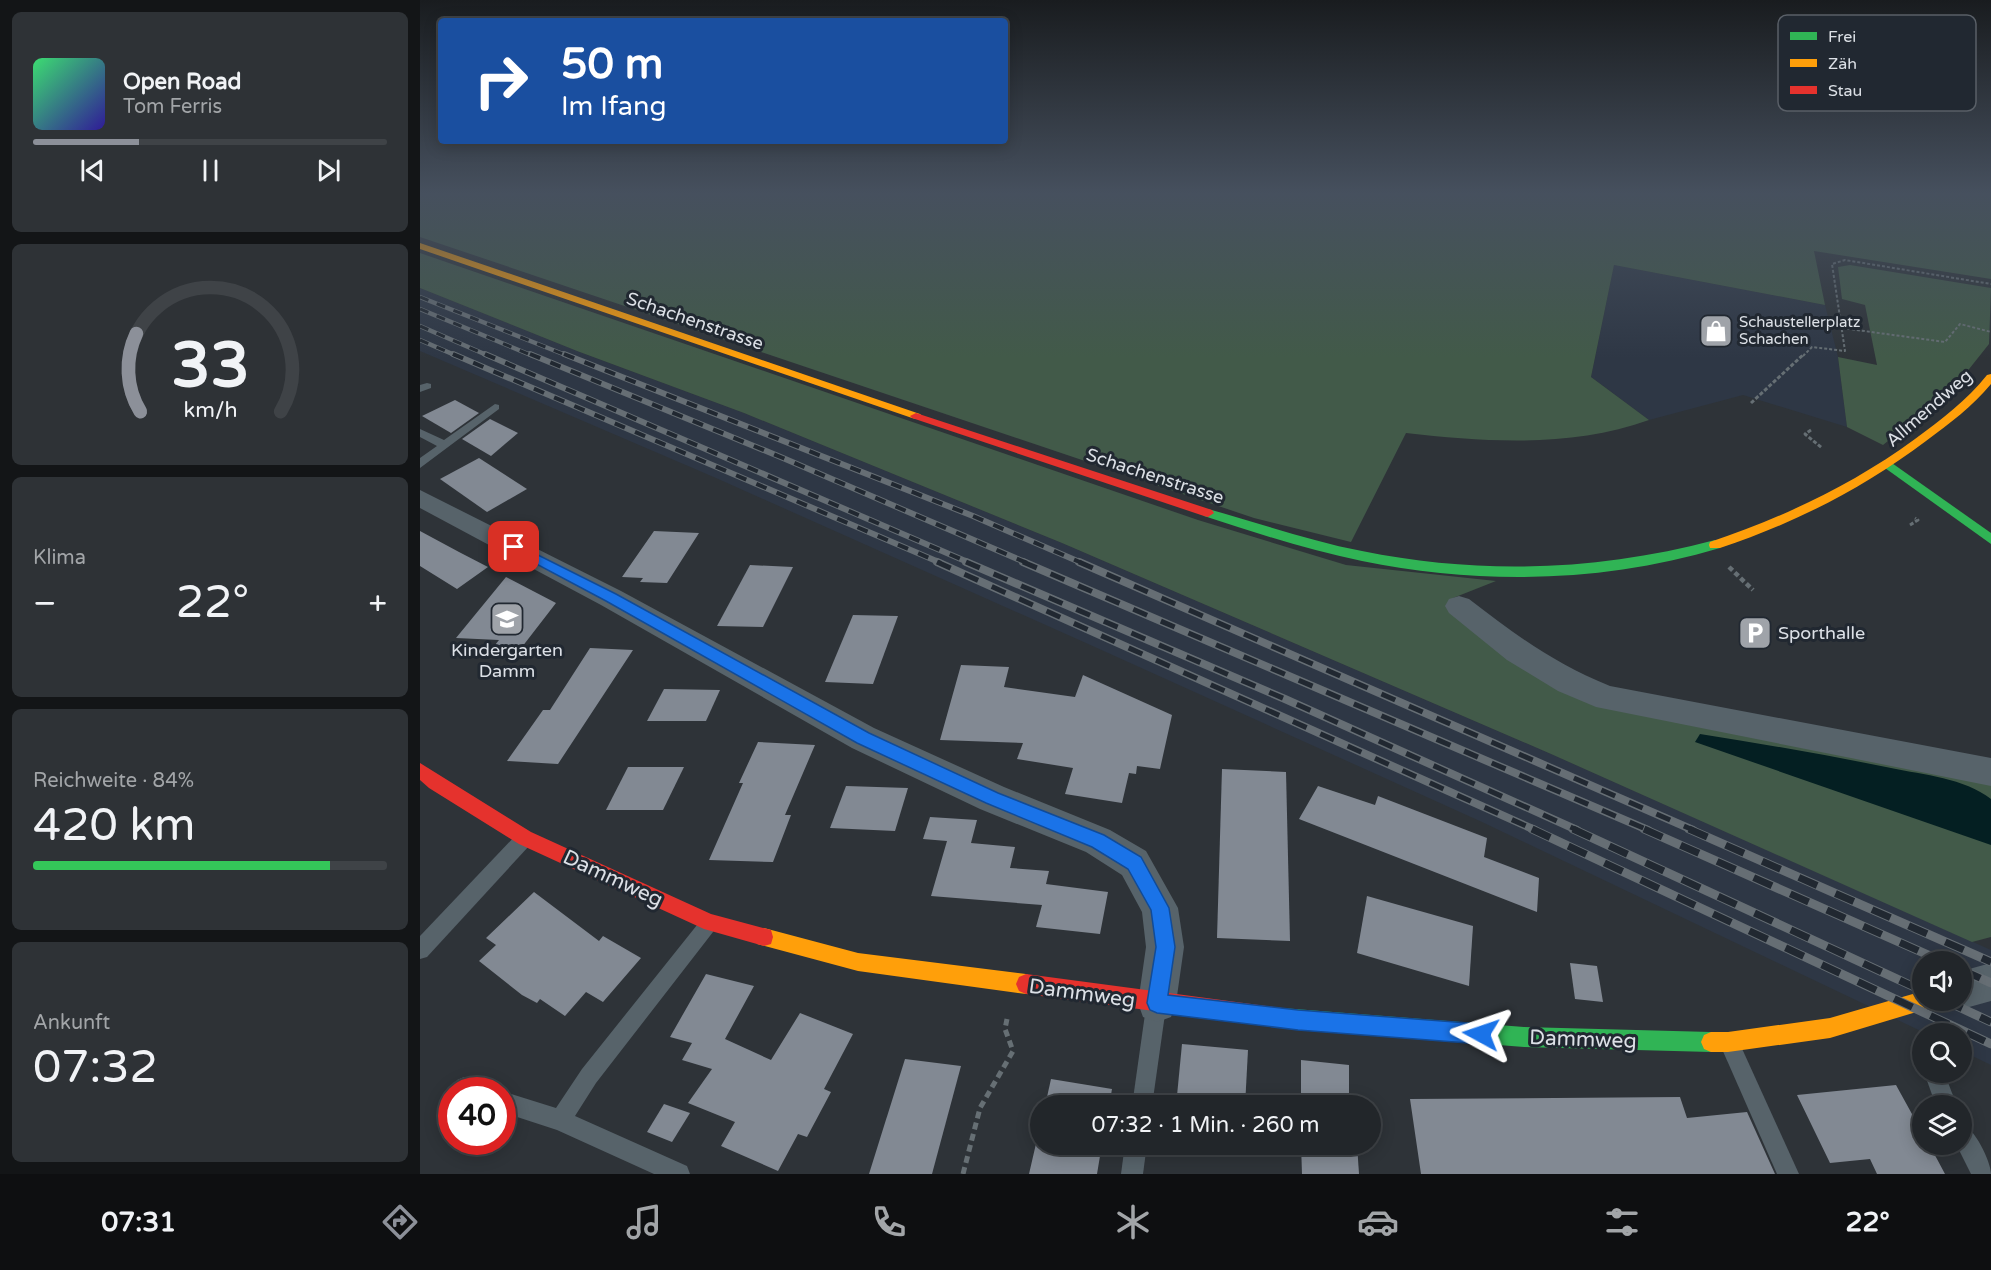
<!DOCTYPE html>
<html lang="de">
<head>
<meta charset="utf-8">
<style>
	:root { --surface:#22262a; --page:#2e3236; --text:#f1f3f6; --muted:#a2a5a8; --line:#3f4347; --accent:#8c9099 }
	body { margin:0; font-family:"Varela Round",sans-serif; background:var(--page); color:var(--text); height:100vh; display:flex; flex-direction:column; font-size:22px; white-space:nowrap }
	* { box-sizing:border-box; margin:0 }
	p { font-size:20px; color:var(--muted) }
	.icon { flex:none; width:33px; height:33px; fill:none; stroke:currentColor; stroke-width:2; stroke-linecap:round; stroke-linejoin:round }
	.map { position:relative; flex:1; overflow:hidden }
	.drawer { display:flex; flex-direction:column; gap:12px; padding:12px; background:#131517; width:420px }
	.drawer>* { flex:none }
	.top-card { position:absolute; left:18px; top:18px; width:570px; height:126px; border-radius:6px; box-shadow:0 3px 15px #0003,0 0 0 2px var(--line); background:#1a4fa0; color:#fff; overflow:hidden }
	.controls { position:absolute; left:1492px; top:951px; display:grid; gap:12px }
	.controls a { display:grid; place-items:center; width:60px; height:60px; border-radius:50%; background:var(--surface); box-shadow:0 3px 15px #0003,0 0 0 2px var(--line); font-size:30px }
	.speed { position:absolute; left:18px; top:1077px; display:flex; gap:12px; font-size:30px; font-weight:700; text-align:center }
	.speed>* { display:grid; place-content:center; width:78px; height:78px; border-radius:50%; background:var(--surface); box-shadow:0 3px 15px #0003,0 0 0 2px var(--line); line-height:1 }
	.speed .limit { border:9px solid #d22; background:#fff; color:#111 }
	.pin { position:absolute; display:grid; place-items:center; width:51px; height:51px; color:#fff; margin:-26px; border-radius:12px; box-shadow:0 3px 9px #0006 }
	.me { position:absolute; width:66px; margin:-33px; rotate:275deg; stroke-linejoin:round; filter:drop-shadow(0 0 4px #0008) }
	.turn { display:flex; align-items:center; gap:21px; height:126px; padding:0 24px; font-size:27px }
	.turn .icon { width:78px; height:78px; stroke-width:2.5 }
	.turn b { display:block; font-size:42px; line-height:51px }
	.big { font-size:45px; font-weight:600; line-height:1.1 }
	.drawer .tile { flex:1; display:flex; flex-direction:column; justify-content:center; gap:9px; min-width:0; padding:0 21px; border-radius:9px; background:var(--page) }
	.drawer .dial { align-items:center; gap:0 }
	.dial svg { height:156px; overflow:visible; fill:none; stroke:var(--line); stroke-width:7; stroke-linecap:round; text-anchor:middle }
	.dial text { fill:var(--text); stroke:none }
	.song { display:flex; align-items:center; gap:18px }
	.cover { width:72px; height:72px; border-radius:9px; background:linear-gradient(135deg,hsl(140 70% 55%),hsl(250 70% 35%)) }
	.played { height:6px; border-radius:3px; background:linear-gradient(90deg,var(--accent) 30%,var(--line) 30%) }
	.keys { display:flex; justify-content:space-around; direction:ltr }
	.heat { display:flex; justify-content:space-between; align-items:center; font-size:33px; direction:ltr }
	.charge { height:9px; border-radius:4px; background:linear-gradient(90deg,#34c759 84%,var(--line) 0) }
	.trip { position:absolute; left:610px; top:1095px; width:351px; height:60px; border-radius:30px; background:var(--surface); box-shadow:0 3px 15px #0003,0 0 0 2px var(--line); font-weight:600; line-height:60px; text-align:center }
	.dock { display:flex; height:96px; justify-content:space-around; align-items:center; background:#0e0f11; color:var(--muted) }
	.dock .icon { width:42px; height:42px }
	.dock .on { color:var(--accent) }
	.dock b { font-size:27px; color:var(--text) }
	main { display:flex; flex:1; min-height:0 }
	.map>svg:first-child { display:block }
</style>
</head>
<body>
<main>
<section class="drawer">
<div class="tile">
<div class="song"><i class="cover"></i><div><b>Open Road</b><p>Tom Ferris</p></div></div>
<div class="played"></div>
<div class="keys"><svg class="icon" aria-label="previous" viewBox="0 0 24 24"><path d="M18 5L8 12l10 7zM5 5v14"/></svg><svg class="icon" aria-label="pause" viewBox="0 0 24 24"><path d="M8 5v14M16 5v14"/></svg><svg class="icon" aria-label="next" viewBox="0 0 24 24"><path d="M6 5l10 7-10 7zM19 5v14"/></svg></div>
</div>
<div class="tile dial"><svg viewBox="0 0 100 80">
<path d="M14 69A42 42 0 1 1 86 69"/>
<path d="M14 69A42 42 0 0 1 12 29" stroke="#8c9099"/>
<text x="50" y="56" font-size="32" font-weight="700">33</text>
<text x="50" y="72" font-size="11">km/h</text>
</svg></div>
<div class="tile"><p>Klima</p>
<div class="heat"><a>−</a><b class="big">22°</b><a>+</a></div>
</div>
<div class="tile"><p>Reichweite · 84%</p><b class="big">420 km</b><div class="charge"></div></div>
<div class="tile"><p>Ankunft</p><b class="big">07:32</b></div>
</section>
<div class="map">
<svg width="1571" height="1174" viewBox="0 0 1571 1174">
	<rect width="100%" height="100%" fill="#2e3338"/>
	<g fill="#2e3745" fill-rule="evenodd">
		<polygon points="1194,265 1405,305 1418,357 1427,427 1323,395 1229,420 1171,377"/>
		<path d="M0,288L157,351L324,413L642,543L1131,754L1571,950V1065L1542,1051V1034L1505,1033L1062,822L666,643L296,478L0,351ZM1503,962H1542V1000H1503Z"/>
	</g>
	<g fill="#425a49">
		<path d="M0,194H1571V279L1394,251L1405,305L1194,265L1171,377L1229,420C1151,448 1067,442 986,433L931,542L834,518L0,237Z"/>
		<polygon points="0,253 778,520 926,565 1076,581 1033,598 1153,693 1571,784 1571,937 1552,942 1131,754 642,543 324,413 157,351 0,288"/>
		<polygon points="1430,265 1571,288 1569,344 1534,388 1463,445 1427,427 1418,357 1457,365 1445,305 1422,299 1418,267"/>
	</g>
	<path fill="#041f22" d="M1280,734C1344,744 1407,755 1471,768C1504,775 1544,778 1571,799V845L1275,742Z"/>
	<g fill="#828993">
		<polygon points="35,400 59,413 31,433 2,416"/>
		<polygon points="70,419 98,433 71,456 42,439"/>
		<polygon points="59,458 107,489 67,512 20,479"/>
		<polygon points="0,531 39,552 68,567 37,589 0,566"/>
		<polygon points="234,531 279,533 247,583 220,582 223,578 202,577"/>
		<polygon points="330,565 373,567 343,627 297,626"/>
		<polygon points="86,577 136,603 102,647 75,645 79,640 36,638"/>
		<polygon points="433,615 478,616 453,684 405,682"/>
		<polygon points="170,648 213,650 138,764 87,761 123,710 130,710"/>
		<polygon points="541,665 589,667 584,687 655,697 663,675 752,715 740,769 717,766 716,774 709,773 702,803 645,794 653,768 597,759 603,743 520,740"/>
		<polygon points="244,689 300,690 286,721 227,721"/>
		<polygon points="338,742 395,745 365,815 371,815 353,862 289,860 323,783 319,783"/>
		<polygon points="208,767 264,767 243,810 186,810"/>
		<polygon points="802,769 866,772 870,941 797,938"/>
		<polygon points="426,786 488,788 475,831 410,828"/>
		<polygon points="898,786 955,805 958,796 1067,838 1064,857 1119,878 1117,912 879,819"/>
		<polygon points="510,817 557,820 551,843 595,847 590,868 629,871 626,884 688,892 680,934 616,927 622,905 511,896 527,841 503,839"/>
		<polygon points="114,892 179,941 183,936 221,958 183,1002 166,992 145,1016 120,999 117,1003 102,995 59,961 76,945 66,938"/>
		<polygon points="947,896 1053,926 1049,986 937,953"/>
		<polygon points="1150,963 1177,966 1183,1002 1155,999"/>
		<polygon points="286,974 334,986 305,1039 351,1060 380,1013 433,1034 404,1089 411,1092 387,1137 378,1134 358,1171 301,1146 315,1122 268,1103 292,1069 262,1060 272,1043 250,1037"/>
		<polygon points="762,1044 828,1050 825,1106 756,1106"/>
		<polygon points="485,1059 541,1066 512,1174 449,1174"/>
		<polygon points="881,1060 929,1065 929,1106 881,1106"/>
		<polygon points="631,1079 692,1089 689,1106 625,1106"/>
		<polygon points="1476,1085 1503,1134 1503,1144 1509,1144 1525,1174 1457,1174 1450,1159 1410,1163 1377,1095"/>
		<polygon points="1260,1097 1267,1118 1327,1112 1355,1174 1001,1174 990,1099"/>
		<polygon points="244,1104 270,1113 252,1142 227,1132"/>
		<polygon points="621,1122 621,1144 682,1144 677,1174 609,1174"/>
		<polygon points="881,1144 937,1144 939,1174 882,1174"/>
	</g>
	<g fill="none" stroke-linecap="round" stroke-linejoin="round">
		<g stroke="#666f74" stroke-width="2" stroke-dasharray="3 2" stroke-linecap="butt">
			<polyline points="1422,328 1525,342 1540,324 1571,332"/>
			<polyline points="1383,356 1392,347 1425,351 1412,264 1425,260 1571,284"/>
		</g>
		<g stroke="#666f74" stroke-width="3" stroke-dasharray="4 2" stroke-linecap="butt">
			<polyline points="1331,403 1384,354"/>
			<polyline points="1391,430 1385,434 1402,448"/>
			<polyline points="1490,525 1498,520 1495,518"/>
		</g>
		<polyline stroke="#666f74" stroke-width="4.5" stroke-dasharray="5 3" stroke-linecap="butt" points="1309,567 1333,590"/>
		<polyline stroke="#666f74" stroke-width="5" stroke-dasharray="7 4.5" stroke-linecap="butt" points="543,1174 560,1108 593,1051 585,1029 587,1019"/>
		<g fill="#57636a" fill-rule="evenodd">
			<polygon points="7,383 11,384 11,388 0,392 0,385"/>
			<polygon points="75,404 79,405 79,409 0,468 0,458 17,446 0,437 0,429 24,440"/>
			<polygon points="103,832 109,834 112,840 109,846 7,957 0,959 0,936 97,834"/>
			<polygon points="287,917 293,920 296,926 293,932 176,1083 155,1116 267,1166 270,1174 234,1174 137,1130 82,1112 82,1091 136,1108 162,1069 281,920"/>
			<polygon points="736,997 743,1000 746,1007 732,1106 712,1106 726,1007 729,1000"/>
			<polygon points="1312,1039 1319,1042 1379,1174 1357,1174 1302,1049 1305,1042"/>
			<polygon points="1504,1072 1524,1072 1537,1106 1516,1106"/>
			<polygon points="44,1077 60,1083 63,1090 35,1090 34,1087 37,1080"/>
			<path d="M1542,1123C1554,1128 1571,1161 1571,1174H1551L1536,1144H1542Z"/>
			<polygon points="705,1144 727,1144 723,1174 701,1174"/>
		</g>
		<g fill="#57636a" fill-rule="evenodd">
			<polygon points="0,490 201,591 454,728 584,787 690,830 726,851 758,908 764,947 756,1003 751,1017 737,1022 723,1017 718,1003 726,947 722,912 702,875 666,852 560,809 432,748 181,605 0,508"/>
			<path d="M1039,596L1049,599C1096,635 1133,663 1190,686L1571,758V786L1176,707L1138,691L1087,660L1029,613L1025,606L1029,599Z"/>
			<polygon points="1571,963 1571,1001 1542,1009 1528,1004 1527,1000 1542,1000 1542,971"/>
		</g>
		<g fill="#30b455" fill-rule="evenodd">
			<polygon points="1469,461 1571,533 1571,544 1465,468 1463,465"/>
			<path d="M788,509C839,523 890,541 942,551C1061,575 1178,571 1295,540L1301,545L1300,548C1183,583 1061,585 942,561C888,550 836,533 784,516L782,513L784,510Z"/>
			<polygon points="862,1008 1104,1027 1291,1032 1298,1035 1301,1042 1298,1049 1291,1052 1104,1047 862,1028 855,1025 852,1018 855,1011"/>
		</g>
		<g fill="#ff9f0a" fill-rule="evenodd">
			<polygon points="0,243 500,414 502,416 496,419 492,418 0,249"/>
			<path d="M1571,374V384C1553,406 1529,424 1506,441C1442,489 1375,523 1300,548H1290L1289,545L1290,542C1364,517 1432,485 1495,439C1521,420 1547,400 1567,375Z"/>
			<polygon points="344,928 438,953 606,974 613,977 616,984 613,991 606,994 438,971 337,944 335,937 337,930"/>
			<polygon points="1503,991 1503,1000 1515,1000 1513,1007 1410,1038 1308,1052 1291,1052 1284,1049 1281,1042 1284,1035 1291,1032 1308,1032 1410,1018"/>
		</g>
		<g fill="#e5322d" fill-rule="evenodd">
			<polygon points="496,413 792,510 794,513 788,517 784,516 492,418 490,416"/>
			<polygon points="0,763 111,832 291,914 351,930 353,937 351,944 344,946 284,929 99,844 9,788 0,780"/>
			<polygon points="606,974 862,1008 869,1011 872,1018 869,1025 862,1028 606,994 599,991 596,984 599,977"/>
		</g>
		<g stroke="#666e74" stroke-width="4.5">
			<g id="rail-far3">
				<polyline points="0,297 148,356"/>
				<polyline points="0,309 113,356"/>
				<polyline points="0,326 69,356"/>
				<polyline points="0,340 37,356"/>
			</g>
		</g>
		<g stroke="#666e74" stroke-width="6">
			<g id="rail-far2">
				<polyline points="33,354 521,563"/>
				<polyline points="65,354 550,563"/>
				<polyline points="110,354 363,458 607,563"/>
				<polyline points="144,354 553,516 662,563"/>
			</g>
		</g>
		<g stroke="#666e74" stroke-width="8">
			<g id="rail-far1">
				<polyline points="517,562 1115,830"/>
				<polyline points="546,562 865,699 1157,830"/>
				<polyline points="603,562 1228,830"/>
				<polyline points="659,562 1273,830"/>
			</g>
		</g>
		<g stroke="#666e74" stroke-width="9">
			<g id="rail">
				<polyline points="1112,829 1571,1044"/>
				<polyline points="1153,829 1503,991"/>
				<polyline points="1224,829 1524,962"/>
				<polyline points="1269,829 1571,962"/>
				<polyline points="1542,970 1571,983"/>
				<polyline points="1524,1000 1571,1022"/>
			</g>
		</g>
		<use href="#rail-far3" stroke="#212831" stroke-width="3" stroke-dasharray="9" stroke-linecap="butt"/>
		<use href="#rail-far2" stroke="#212831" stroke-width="4" stroke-dasharray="11" stroke-linecap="butt"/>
		<use href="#rail-far1" stroke="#212831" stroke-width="5" stroke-dasharray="15" stroke-linecap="butt"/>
		<use href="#rail" stroke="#212831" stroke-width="7" stroke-dasharray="20" stroke-linecap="butt"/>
	</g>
	<linearGradient id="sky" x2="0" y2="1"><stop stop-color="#191c1f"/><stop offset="0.54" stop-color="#46505e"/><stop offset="1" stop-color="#46505e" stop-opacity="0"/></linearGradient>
	<rect width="1571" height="358" fill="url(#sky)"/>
	<polygon fill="#1a73e8" stroke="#114b97" stroke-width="1.5" points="94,543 196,594 449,733 578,793 684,835 721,857 749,908 755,947 748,995 878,1010 1061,1024 1068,1027 1071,1034 1068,1041 1061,1044 878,1030 737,1013 730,1010 727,1003 736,947 731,910 708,869 672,847 566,803 437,743 186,601 90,550 88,547 90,544"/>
	<defs>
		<g id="shop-square" transform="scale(1.725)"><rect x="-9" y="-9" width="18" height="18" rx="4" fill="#9fa3a9" stroke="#212831"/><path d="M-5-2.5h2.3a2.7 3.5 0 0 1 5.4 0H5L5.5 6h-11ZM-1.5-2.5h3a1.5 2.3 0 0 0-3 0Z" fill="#fff"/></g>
		<g id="school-square" transform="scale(1.725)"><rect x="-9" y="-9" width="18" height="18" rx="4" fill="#9fa3a9" stroke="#212831"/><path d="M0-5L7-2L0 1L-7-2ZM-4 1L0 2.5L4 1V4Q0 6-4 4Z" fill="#fff"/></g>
		<g id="parking-square" transform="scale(1.725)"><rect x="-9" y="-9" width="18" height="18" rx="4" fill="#9fa3a9" stroke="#212831"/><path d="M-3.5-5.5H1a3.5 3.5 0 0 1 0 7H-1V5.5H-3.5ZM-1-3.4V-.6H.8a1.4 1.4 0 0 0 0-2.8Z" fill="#fff"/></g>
	</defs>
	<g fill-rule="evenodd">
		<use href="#shop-square" x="1296" y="331"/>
		<use href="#school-square" x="87" y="619"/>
		<use href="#parking-square" x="1335" y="633"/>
	</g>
	<g text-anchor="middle" stroke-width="6" stroke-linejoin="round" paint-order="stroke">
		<g font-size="15" fill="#dce0e6" stroke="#212831" text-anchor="start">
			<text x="1319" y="327">Schaustellerplatz<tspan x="1319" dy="17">Schachen</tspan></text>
		</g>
		<g font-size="18" fill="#dce0e6" stroke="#212831">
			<text transform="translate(275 321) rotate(19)" y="6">Schachenstrasse</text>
			<text transform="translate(1509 408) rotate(-41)" y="6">Allmendweg</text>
			<text transform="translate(735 476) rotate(18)" y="6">Schachenstrasse</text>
		</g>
		<g font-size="18" fill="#dce0e6" stroke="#212831" text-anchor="start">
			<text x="1358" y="639">Sporthalle</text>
			<text x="87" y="656" text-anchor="middle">Kindergarten<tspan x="87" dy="21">Damm</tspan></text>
		</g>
		<g font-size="21" fill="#dce0e6" stroke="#212831">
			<text transform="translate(193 878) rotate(25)" y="7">Dammweg</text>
			<text transform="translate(662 993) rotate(8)" y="7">Dammweg</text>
			<text transform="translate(1163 1039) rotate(2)" y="7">Dammweg</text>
		</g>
	</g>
	<rect x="1358" y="15" width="198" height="96" rx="9" fill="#212831" stroke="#595f67" stroke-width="1.5"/>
	<rect x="1370" y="32" width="27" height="8" fill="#30b455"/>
	<rect x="1370" y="59" width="27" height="8" fill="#ff9f0a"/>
	<rect x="1370" y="86" width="27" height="8" fill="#e5322d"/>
	<g font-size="16" fill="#dce0e6">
		<text x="1408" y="42">Frei</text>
		<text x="1408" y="69">Zäh</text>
		<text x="1408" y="96">Stau</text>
	</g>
</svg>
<div class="controls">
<a><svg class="icon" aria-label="sound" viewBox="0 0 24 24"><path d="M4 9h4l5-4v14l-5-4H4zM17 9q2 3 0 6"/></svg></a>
<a><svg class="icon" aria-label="search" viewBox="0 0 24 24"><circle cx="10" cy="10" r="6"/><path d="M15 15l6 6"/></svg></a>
<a><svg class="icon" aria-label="layers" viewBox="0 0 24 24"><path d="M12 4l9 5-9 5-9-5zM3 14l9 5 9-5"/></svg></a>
</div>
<div class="speed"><div class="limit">40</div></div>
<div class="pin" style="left:94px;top:547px;background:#d93025"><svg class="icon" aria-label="arrive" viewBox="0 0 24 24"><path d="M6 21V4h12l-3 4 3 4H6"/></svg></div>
<svg class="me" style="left:1061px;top:1034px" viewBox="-20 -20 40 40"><path d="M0-17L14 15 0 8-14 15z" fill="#1a73e8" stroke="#fff" stroke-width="4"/></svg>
<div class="trip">07:32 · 1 Min. · 260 m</div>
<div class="top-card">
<div class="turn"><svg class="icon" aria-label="right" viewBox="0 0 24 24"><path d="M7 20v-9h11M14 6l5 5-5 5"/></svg><div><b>50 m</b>Im Ifang</div></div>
</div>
</div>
</main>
<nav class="dock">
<b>07:31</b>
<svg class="icon on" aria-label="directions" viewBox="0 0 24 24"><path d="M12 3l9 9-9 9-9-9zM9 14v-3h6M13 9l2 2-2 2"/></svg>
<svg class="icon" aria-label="music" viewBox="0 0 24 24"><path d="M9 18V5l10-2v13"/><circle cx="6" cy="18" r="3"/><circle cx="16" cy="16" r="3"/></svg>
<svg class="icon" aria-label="phone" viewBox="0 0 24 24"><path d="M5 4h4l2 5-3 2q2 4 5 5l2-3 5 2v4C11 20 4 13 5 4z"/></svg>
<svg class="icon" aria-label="climate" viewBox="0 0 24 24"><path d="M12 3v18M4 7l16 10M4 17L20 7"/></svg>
<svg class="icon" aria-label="car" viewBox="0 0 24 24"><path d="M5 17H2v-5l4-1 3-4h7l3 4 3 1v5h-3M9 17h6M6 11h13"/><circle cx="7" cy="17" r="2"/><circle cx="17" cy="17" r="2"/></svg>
<svg class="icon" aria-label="filters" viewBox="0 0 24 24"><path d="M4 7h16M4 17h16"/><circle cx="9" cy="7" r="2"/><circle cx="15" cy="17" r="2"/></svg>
<b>22°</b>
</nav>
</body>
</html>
